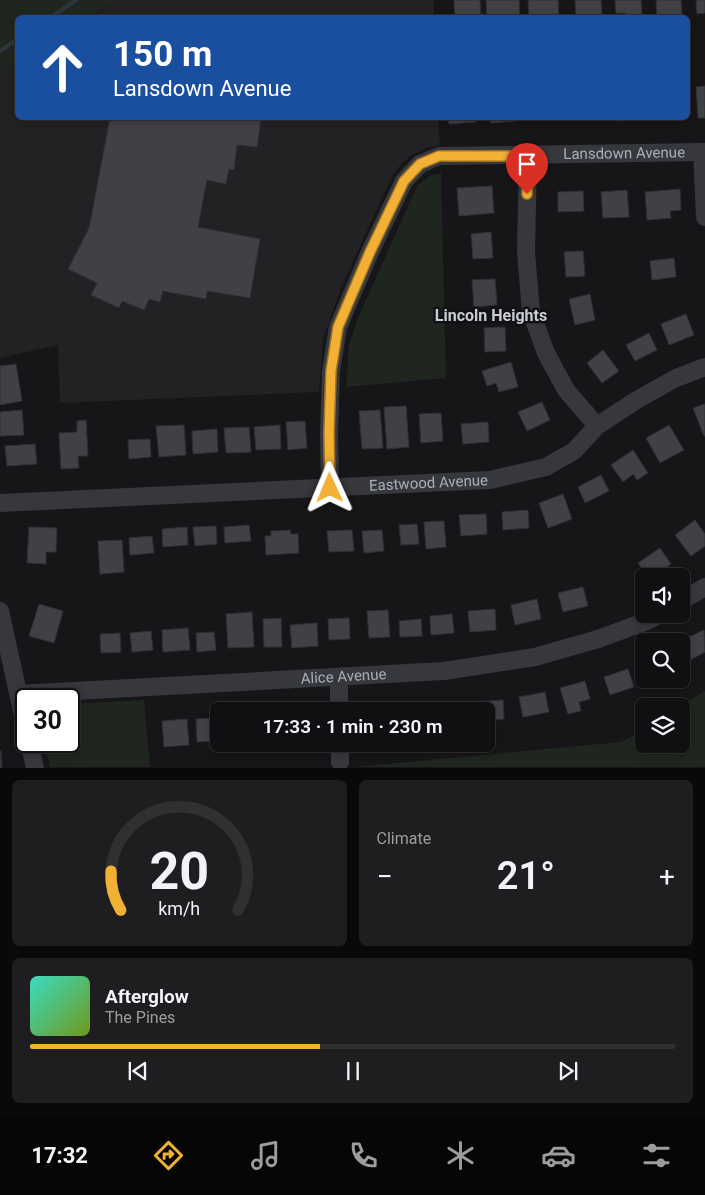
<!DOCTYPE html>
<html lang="en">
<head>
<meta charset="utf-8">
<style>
	:root { --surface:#101012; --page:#1e1e20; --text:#f1f3f6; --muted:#9c9d9f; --line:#303032; --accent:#f2b134 }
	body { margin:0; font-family:Roboto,sans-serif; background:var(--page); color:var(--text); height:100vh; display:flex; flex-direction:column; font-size:19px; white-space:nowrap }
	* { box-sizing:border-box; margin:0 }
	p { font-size:16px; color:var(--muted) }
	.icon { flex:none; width:28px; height:28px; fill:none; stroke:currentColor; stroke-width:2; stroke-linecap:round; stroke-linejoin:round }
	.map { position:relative; height:768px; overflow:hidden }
	.panel { display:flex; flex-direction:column; gap:12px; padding:12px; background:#09090a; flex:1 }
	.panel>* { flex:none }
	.hud { position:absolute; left:15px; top:15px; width:675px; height:105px; border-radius:8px; box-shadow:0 2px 8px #0003,0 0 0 1px var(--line); background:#1a4fa0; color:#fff; overflow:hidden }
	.tools { position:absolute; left:635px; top:568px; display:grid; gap:10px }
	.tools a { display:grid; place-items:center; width:55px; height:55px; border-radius:8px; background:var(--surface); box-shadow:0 2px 8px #0003,0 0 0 1px var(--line); font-size:25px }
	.speed { position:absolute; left:15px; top:688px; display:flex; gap:10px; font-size:25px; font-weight:700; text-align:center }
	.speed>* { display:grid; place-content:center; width:65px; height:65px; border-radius:50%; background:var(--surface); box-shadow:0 2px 8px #0003,0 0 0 1px var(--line); line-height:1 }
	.speed .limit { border:2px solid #111; border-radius:8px; background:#fff; color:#111 }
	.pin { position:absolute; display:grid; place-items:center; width:42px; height:42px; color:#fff; margin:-51px -21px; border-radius:50% 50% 50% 0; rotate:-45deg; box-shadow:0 0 5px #0007 }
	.pin .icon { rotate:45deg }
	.me { position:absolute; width:55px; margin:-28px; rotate:359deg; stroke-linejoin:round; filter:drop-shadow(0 0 4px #0008) }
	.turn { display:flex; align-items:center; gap:18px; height:105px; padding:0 15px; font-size:22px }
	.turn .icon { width:65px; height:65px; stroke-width:2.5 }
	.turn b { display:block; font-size:35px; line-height:42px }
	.big { font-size:38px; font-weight:600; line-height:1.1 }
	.panel .widget { flex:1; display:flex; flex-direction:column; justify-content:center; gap:8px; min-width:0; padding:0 18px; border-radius:8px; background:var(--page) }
	.panel .dial { align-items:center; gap:0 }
	.dial svg { height:130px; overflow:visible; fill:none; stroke:var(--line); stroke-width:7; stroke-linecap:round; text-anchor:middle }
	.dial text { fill:var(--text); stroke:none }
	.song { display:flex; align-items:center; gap:15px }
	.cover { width:60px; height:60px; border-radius:8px; background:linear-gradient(135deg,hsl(170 70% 55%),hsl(80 70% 35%)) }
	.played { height:5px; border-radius:2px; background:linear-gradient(90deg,var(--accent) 45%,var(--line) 45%) }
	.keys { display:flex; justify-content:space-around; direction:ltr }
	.heat { display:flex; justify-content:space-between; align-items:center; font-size:28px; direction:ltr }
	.panel .tiles { flex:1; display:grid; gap:12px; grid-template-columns:1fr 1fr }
	.widget:last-child { grid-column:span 2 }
	.trip { position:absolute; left:210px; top:702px; width:285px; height:50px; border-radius:8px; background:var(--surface); box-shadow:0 2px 8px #0003,0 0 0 1px var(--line); font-weight:600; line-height:50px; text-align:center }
	.menu { display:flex; height:80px; justify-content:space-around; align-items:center; background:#060607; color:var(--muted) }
	.menu .icon { width:35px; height:35px }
	.menu .on { color:var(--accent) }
	.menu b { font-size:22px; color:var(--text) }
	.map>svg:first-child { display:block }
</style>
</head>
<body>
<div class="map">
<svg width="705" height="768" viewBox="0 0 705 768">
	<rect width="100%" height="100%" fill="#161618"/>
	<g fill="#222225">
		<polygon points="118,0 434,0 434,17 90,18"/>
		<polygon points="17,62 18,118 438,118 440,145 426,148 412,155 401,164 391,178 341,288 323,339 319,392 60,403 58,345 0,358 0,73"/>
	</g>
	<g fill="#1e261f">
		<polygon points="0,0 118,0 90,17 18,18 17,62 0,73"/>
		<polygon points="441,173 446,378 346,387 349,345 358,318 417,186 429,176"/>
		<polygon points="705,691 705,767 354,767 621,742 644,729 644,744 681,744 680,706"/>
		<polygon points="144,700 150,767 50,767 44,741 69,741 69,704"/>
	</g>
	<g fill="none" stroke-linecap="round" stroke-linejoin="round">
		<g stroke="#2c353c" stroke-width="4.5">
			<polyline points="50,18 76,0"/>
			<polyline points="0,51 18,39"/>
		</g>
	</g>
	<g fill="#404145" stroke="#303034">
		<polygon points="454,0 480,0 481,17 455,18"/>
		<polygon points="486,0 519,0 520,18 487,18"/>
		<polygon points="528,0 558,0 559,18 529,18"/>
		<polygon points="575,0 601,0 602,17 576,18"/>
		<polygon points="615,0 641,0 642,18 625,18 625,13 616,13"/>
		<polygon points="656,0 681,0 682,16 657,18"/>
		<polygon points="696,0 705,0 705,13 697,14"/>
		<polygon points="705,86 705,118 698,118 696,87"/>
		<polygon points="110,118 261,118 257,147 237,145 234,170 229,169 226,184 207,180 198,227 260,239 250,298 207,291 206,299 163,291 160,302 149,299 144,310 122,301 119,308 91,295 97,283 68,269 89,228"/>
		<polygon points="448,118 476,118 476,122 449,124"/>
		<polygon points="490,118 516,118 516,121 491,123"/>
		<polygon points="533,118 559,118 533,120"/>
		<polygon points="574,118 601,118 574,120"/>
		<polygon points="617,118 642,118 642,119 617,121"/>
		<polygon points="492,186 494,213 459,216 457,188"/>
		<polygon points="680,189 681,210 670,211 671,218 647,220 645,192"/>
		<polygon points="627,190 629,217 603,218 601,192"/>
		<polygon points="583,191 584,211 558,212 558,192"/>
		<polygon points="491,232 493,258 473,259 471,234"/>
		<polygon points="583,251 585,276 566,277 564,252"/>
		<polygon points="674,258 676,277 652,280 650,261"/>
		<polygon points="495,279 497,305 474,307 472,280"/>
		<polygon points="590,294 595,320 575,325 569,299"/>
		<polygon points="686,314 694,335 669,345 661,324"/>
		<polygon points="505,327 506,351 485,352 484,328"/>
		<polygon points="649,333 657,350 635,361 626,345"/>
		<polygon points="603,350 619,371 602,383 587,363"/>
		<polygon points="511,362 518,387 499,392 496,383 487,386 482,371"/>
		<polygon points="16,364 22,401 0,405 0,366"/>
		<polygon points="542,402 550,420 527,431 518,412"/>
		<polygon points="705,404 705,436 704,436 693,408"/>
		<polygon points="406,406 409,447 387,449 384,407"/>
		<polygon points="22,410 24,435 0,436 0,412"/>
		<polygon points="380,410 383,448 362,449 359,411"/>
		<polygon points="441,413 443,441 421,443 419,414"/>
		<polygon points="86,420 88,456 78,456 79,468 61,469 59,433 77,432 77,421"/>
		<polygon points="305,421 307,448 288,450 286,422"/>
		<polygon points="488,422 489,442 463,444 461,424"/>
		<polygon points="184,425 186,455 159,457 156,426"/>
		<polygon points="280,425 281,449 256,450 254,427"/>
		<polygon points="669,425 684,450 660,463 646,438"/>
		<polygon points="249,427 251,452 226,453 224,428"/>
		<polygon points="217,429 218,452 193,454 192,431"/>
		<polygon points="150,439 151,457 129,459 128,440"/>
		<polygon points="35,444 37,464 7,466 5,446"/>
		<polygon points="633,450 648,473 637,480 633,474 623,482 611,465"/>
		<polygon points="601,475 609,491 585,503 578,487"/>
		<polygon points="563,494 572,519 548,528 539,503"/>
		<polygon points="528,510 529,528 503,530 502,512"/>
		<polygon points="486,514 487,534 461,536 459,515"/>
		<polygon points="695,520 705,534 705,546 691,556 675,535"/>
		<polygon points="444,521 446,547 426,549 424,522"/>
		<polygon points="417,524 419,544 401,545 399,525"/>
		<polygon points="249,525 251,541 225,543 224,527"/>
		<polygon points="216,526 217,544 195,546 193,527"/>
		<polygon points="29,527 57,528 56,552 46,552 46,564 27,563"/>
		<polygon points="187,527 188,545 163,547 162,529"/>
		<polygon points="290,530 291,534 298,534 299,553 266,555 265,536 271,536 271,531"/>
		<polygon points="352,530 354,551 329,552 327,531"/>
		<polygon points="382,530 384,551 364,553 362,531"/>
		<polygon points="152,536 154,553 130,555 129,538"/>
		<polygon points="122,540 124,572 100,574 98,541"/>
		<polygon points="660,548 671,564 654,576 647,576 638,563"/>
		<polygon points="583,587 588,606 563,612 558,593"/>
		<polygon points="537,599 541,619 515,625 511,605"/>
		<polygon points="39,604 63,611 54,643 29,636"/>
		<polygon points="495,609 496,630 470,632 468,611"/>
		<polygon points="388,610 390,637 369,638 367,611"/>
		<polygon points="252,612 254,647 228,648 226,614"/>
		<polygon points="452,614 454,633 431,635 430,616"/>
		<polygon points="281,618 282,647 264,647 263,619"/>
		<polygon points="349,618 350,639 329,640 328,619"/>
		<polygon points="421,619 422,636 400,637 399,621"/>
		<polygon points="317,623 318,646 292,648 290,625"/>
		<polygon points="188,628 190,650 163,652 162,630"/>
		<polygon points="704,630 705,652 690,660 681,641"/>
		<polygon points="151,631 153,650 132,652 130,633"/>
		<polygon points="214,632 216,650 197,652 196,633"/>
		<polygon points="120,633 121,652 101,653 100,634"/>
		<polygon points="628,669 634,687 610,695 604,677"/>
		<polygon points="585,681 590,699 579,702 581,711 568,714 560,688"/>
		<polygon points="545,692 549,712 523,717 519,697"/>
		<polygon points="503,700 504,719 486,721 486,711 475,711 475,702"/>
		<polygon points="412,706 412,711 368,711 368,709"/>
		<polygon points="313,708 313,711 294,711 294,709"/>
		<polygon points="219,718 219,741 197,742 196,719"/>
		<polygon points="187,719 189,745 164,747 162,721"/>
		<polygon points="228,744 248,744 248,747 228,748"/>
		<polygon points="381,744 393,744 393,746 381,747"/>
		<polygon points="0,751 1,751 2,768 0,768"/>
	</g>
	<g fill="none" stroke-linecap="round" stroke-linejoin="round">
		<g stroke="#37383d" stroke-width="18">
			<polyline points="702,152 705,217"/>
			<polyline points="528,156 526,252 531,312 546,353 566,390 597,426"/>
			<path id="s1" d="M330,488L329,433L331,371L338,327L370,252L404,181L420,164L439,156L705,152"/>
			<path id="s2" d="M0,503L490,480L546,467L574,451L597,426L635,401L676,378L705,367"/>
			<polyline points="681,601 705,587"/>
			<polyline points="0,611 26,729"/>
			<polyline points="339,677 339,711"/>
			<path id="s3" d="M18,694L444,671L535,657L598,639L647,621L660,614"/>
			<polyline points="29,741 35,768"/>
			<polyline points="340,744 340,762"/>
		</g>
	</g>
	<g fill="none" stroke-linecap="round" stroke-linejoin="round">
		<g stroke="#9d7322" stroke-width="12">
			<polyline id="route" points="330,488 329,433 331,371 338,327 370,252 404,181 420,164 439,156 528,156 527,194"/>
		</g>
		<use href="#route" stroke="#f2b134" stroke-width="9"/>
	</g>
	<g text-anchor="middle" stroke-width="5" stroke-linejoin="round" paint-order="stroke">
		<g font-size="15" fill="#a8adb8" stroke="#111113">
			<text dy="5" stroke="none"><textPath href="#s1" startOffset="551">Lansdown Avenue</textPath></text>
			<text dy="5" stroke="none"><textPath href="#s2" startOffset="429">Eastwood Avenue</textPath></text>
			<text dy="5" stroke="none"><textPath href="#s3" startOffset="326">Alice Avenue</textPath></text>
		</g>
		<g font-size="16" font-weight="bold" fill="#c9ccd4" stroke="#111113">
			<text x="491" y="321">Lincoln Heights</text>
		</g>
	</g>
</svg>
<div class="tools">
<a><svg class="icon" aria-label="sound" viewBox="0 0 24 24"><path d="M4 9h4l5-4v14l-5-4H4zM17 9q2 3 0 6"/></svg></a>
<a><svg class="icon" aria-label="search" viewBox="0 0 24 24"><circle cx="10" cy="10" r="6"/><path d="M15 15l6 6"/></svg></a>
<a><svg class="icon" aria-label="layers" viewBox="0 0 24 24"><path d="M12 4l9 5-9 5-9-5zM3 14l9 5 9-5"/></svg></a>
</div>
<div class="speed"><div class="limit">30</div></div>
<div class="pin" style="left:527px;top:194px;background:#d93025"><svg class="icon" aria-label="arrive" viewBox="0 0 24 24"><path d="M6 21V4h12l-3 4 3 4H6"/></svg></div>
<svg class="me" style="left:330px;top:488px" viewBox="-20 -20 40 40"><path d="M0-17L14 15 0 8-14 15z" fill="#f2b134" stroke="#fff" stroke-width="4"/></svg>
<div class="trip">17:33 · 1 min · 230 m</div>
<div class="hud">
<div class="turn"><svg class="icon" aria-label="ahead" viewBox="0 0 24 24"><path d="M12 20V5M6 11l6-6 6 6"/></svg><div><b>150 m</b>Lansdown Avenue</div></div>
</div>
</div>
<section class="panel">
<div class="tiles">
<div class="widget dial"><svg viewBox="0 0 100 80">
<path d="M14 69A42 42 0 1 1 86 69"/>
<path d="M14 69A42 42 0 0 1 8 45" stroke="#f2b134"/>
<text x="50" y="56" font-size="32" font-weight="700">20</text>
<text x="50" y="72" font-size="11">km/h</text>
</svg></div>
<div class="widget"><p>Climate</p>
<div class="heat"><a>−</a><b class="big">21°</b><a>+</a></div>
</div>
<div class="widget">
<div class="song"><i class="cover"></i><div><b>Afterglow</b><p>The Pines</p></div></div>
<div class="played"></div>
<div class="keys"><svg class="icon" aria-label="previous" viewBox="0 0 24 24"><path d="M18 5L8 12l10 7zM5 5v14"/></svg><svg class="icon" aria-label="pause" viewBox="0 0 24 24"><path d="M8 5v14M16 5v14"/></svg><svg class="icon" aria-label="next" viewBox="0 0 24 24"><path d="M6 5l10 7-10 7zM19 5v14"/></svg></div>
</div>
</div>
</section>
<nav class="menu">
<b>17:32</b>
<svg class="icon on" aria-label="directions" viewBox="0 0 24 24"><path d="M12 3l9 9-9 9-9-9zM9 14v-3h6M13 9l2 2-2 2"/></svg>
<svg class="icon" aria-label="music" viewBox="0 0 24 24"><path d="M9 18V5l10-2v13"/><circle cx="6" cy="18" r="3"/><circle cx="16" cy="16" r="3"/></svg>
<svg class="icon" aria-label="phone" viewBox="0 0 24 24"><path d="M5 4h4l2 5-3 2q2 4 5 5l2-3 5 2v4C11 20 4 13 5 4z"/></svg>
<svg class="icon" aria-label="climate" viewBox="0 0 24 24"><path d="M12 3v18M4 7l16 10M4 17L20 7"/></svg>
<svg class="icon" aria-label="car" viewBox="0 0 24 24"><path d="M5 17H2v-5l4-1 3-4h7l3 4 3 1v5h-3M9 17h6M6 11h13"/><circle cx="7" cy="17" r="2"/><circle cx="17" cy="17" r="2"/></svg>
<svg class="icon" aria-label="filters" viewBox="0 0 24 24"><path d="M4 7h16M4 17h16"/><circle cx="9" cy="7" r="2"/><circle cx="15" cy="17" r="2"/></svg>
</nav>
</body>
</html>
